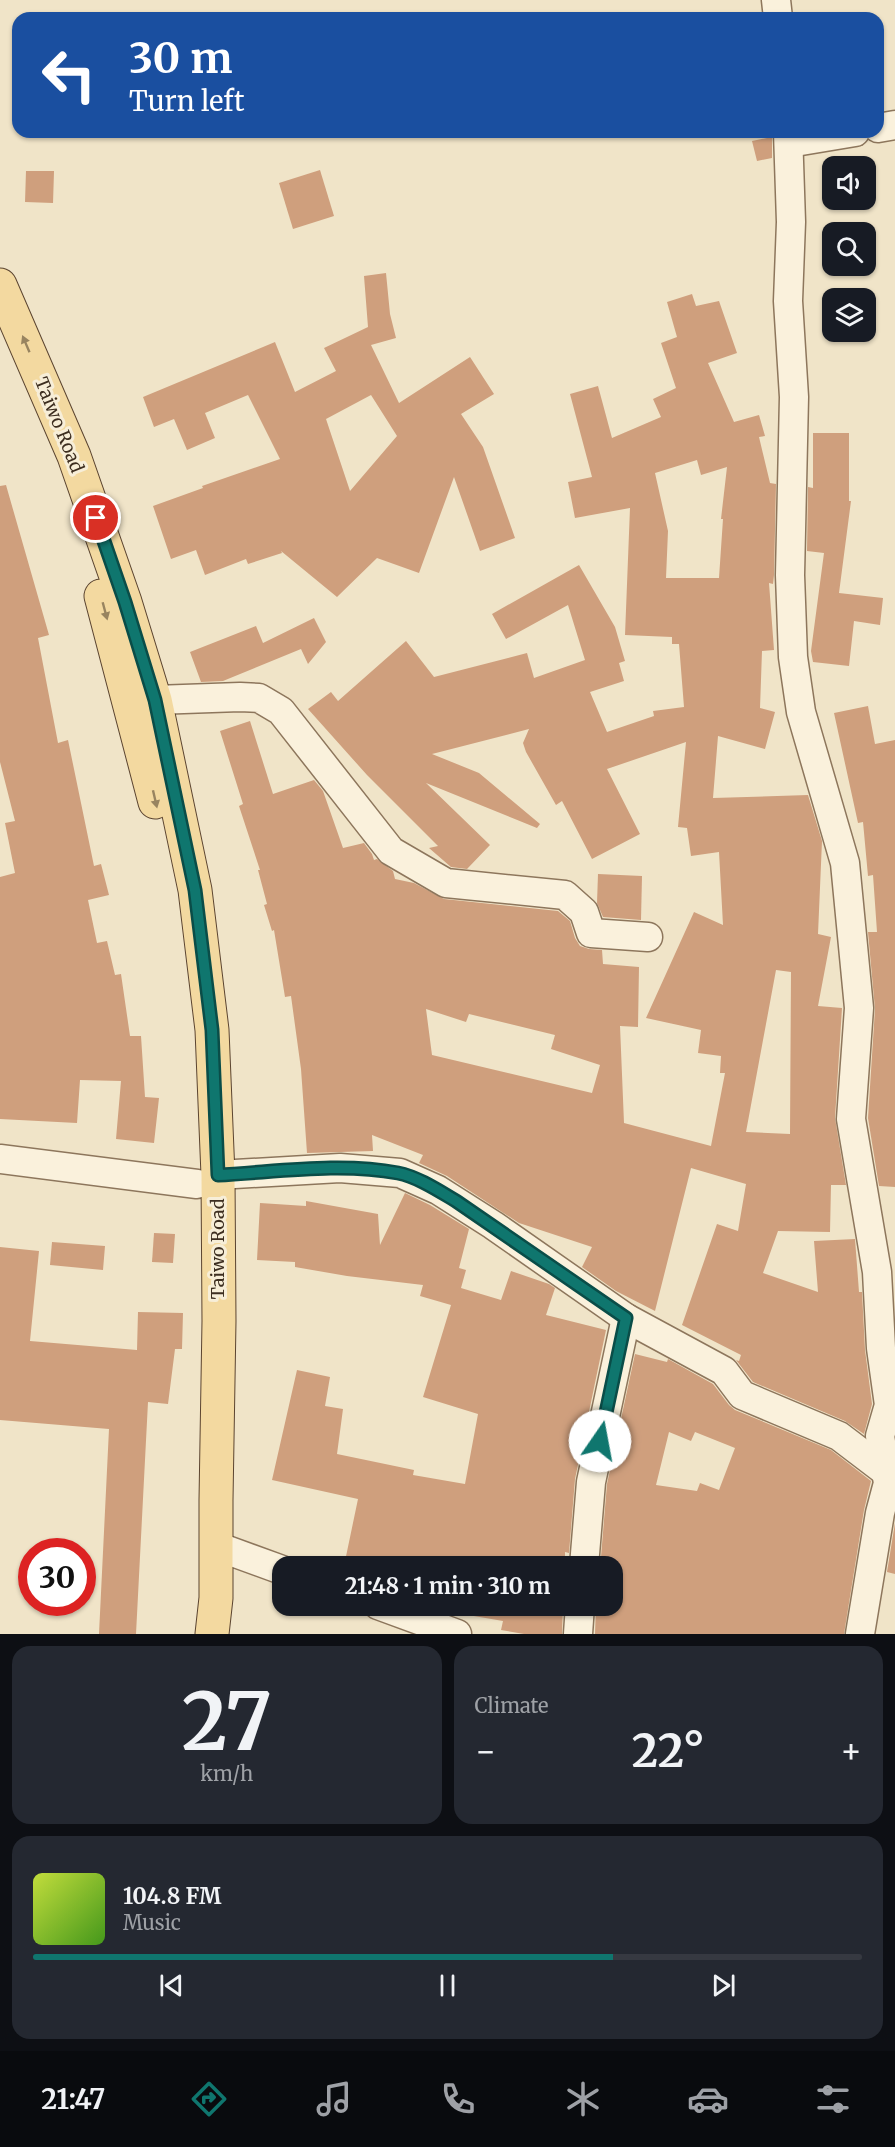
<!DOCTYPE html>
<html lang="en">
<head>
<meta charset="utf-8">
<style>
	:root { --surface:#171b24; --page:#242831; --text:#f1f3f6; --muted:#9ea1a6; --line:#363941; --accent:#0f766e }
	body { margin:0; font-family:Merriweather,serif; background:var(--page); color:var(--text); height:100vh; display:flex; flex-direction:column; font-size:22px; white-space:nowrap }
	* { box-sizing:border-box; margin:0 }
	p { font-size:20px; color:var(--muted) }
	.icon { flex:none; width:33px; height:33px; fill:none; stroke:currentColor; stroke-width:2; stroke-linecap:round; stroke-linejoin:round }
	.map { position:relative; height:1634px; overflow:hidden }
	.sheet { display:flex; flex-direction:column; gap:12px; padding:12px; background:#0d0f14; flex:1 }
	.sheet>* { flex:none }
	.hud { position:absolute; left:12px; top:12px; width:872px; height:126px; border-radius:18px; box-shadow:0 2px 4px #0004; background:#1a4fa0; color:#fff; overflow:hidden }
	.fabs { position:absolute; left:822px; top:156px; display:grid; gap:12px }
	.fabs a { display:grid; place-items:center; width:54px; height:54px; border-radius:12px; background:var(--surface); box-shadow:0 2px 4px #0004; font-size:30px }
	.speed { position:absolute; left:18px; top:1538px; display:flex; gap:12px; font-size:30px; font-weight:700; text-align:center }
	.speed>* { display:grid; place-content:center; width:78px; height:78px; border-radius:50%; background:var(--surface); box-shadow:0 2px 4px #0004; line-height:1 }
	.speed .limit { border:9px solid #d22; background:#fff; color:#111 }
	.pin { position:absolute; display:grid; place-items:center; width:51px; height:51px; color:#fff; margin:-26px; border:3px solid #fff; border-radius:50%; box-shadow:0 2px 6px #0007 }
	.me { position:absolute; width:66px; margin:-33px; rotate:12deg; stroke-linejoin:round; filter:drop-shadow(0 0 4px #0008) }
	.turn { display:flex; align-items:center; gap:21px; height:126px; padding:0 18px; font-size:27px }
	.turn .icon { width:78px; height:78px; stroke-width:2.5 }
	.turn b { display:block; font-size:42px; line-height:51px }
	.big { font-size:45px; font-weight:700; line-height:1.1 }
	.sheet .tile { flex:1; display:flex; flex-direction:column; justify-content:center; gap:9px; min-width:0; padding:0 21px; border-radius:18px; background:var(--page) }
	.sheet .dial { align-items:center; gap:0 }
	.dial b { font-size:78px; line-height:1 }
	.song { display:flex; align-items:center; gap:18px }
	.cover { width:72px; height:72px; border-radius:9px; background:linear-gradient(135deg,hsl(70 70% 55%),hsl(100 70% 35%)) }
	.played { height:6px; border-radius:3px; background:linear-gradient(90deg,var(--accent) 70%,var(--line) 70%) }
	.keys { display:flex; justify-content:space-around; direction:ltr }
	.heat { display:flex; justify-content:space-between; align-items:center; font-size:33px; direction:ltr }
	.sheet .tiles { flex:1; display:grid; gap:12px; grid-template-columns:1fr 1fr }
	.tile:last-child { grid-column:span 2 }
	.trip { position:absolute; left:272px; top:1556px; width:351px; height:60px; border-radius:18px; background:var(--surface); box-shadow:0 2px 4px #0004; font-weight:700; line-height:60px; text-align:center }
	.menu { display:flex; height:96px; justify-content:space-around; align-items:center; background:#090b0e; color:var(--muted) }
	.menu .icon { width:42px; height:42px }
	.menu .current { color:var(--accent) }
	.menu b { font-size:27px; color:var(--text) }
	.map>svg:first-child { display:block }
</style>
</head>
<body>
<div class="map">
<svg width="895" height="1634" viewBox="0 0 895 1634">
	<rect width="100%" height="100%" fill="#f0e4c8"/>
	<g fill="#cf9f7d" fill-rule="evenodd">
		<polygon points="772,137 772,158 757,161 752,141"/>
		<polygon points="320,170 334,216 293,229 279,183"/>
		<polygon points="26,171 54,171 53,203 25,202"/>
		<path d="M386,273L390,314L396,338L371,345L399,403L470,357L494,394L461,414L483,447L515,538L480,551L454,477L419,573L377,558L337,597L281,551L282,553L248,564L246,559L205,575L196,550L171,559L153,506L203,488L202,486L280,459L248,395L205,413L215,438L187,450L174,419L154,427L143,397L275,342L295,392L336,371L324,348L368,327L364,276ZM371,395L397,436L350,491L326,419Z"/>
		<path d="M692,294L696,306L719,301L737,353L708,363L734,422L759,415L765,436L759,437L770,483L776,484L774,575L773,584L769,583L774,650L762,651L760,708L775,712L765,749L718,736L713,798L808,795L822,841L818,934L831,937L818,1006L842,1008L835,1118L846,1185H831L830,1232L778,1231L763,1273L818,1292L814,1241L855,1239L859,1292H862L865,1350L872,1404L864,1434L845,1421L753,1382L736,1360L739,1361L741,1355L682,1325L717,1224L738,1231L746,1184L691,1168L655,1311L616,1291L582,1267L592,1247L519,1223L447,1176L419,1163L423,1155L372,1135L373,1151L307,1153L301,1069L291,996L285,997L274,930L272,931L264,905L267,904L258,870H260L239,806L243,804L220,731L250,721L273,794L314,780L323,791L343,848L364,843L372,854L374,860L377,859L393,871L395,879L414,883L444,899L558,911L570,921L575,938L580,946L589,949L602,950L603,964L639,967L638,1027L620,1026L624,1123L711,1146L725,1073H720L721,1056L698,1053L701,1030L646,1018L694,912L723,925L719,852L691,856L687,828L678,827L686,742L607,769L640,834L592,859L562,801L556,805L526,752L523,743L529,729L432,754L479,773L540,824L537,828L426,783L490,845L467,869L451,867L429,848L438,846L367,775L308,709L331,692L338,701L406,641L434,677L527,653L534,678L585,660L568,605L506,639L492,614L579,565L615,627L625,661L619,663L624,681L590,692L607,732L654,716L653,711L684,707L679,644H672V637L625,635L630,508L575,518L568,482L592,477L570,394L598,386L612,438L661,417L653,399L676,388L661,343L677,337L667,302ZM697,460L701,475L727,467L721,519H723L719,578H666L668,531L655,473ZM776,970L791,972L790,1134L746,1132ZM426,1009L466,1022L469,1014L555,1035L551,1049L600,1065L592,1093L432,1055Z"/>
		<polygon points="813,433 849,433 849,501 851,501 839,593 883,598 880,625 854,621 849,666 813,662 811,651 824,553 807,551 808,487 813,488"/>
		<polygon points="6,485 49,635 38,638 58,743 68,740 94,866 101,864 109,895 88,900 97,943 107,941 115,975 121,974 130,1036 141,1036 145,1097 159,1098 154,1143 116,1139 121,1081 80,1080 77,1123 0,1119 0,877 15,873 5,823 15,821 0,762 0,486"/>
		<polygon points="314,618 326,642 308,664 301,649 223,681 201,682 190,652 256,626 263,643"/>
		<polygon points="868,706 875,744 895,740 895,1187 879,1186 868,1118 875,1009 868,932 877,932 873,875 868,876 863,822 858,823 834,713"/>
		<polygon points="598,874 642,876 641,920 603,917 597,903"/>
		<polygon points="405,1193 430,1205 469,1229 459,1268 466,1270 461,1288 501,1300 511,1271 549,1284 555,1288 546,1315 606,1330 575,1479 569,1553 565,1552 565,1566 344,1566 358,1499 272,1480 297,1370 330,1377 325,1406 343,1409 337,1454 414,1470 413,1475 465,1484 478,1414 423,1397 451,1305 420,1296 423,1285 347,1276 295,1267 295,1262 257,1260 260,1203 306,1206 306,1201 378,1214 380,1245"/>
		<polygon points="154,1233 175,1234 173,1263 152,1262"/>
		<polygon points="52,1242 105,1246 103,1270 50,1265"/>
		<polygon points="0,1247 39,1251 30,1341 137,1350 138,1312 183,1313 182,1349 175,1349 168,1404 148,1402 136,1634 99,1634 109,1429 0,1420"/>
		<path d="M635,1354L667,1362L668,1359L713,1384L729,1405L735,1410L831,1450L871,1481L864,1510L844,1634H595L596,1605H612V1558L601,1557L607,1484ZM669,1432L691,1441L695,1432L735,1448L719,1490L700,1483L697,1491L656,1485Z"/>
		<polygon points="895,1523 895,1574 887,1572"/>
		<polygon points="426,1605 563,1605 562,1634 524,1634 501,1630 503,1621 439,1610"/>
	</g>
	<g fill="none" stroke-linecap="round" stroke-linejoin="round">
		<g stroke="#8d765c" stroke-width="31">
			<g id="street">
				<polyline points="776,0 778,18"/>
				<polyline points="878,128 895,125"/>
				<polyline points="788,132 791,222 788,301 794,397 790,575 793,657 801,712 845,863 859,1008 851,1119 877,1272 881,1348 889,1405 880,1436 888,1483 880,1513 860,1634"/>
				<polyline points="789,143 855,132"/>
				<polyline points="155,700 240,697 259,698 281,711 391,851 446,883 565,895 584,912 591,933 648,937"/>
				<polyline points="0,1159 197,1184"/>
				<polyline points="218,1175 340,1168 400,1173 438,1190 493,1225 626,1318 724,1371 742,1395 839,1436 885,1471 894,1473"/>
				<polyline points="216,1546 282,1570"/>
				<polyline points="584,1566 591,1482 626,1318"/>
				<polyline points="378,1605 457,1634"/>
				<polyline points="578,1634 580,1605"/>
			</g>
		</g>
		<g stroke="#5b4430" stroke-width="35">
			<g id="primary">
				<polyline points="0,285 74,456 125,602 155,700 195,890 212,1030 218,1175 219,1321 216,1500 216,1598 212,1634"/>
				<polyline points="101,596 155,802"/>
			</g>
		</g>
		<use href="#street" stroke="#faf1dc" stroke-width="28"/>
		<use href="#primary" stroke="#f3d9a0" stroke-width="33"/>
	</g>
	<defs><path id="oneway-solid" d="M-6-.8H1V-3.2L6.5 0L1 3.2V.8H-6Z" transform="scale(1.5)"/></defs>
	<g fill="#988460">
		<use href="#oneway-solid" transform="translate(26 344) rotate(-113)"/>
		<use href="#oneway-solid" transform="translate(105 611) rotate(75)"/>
		<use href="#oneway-solid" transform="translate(155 799) rotate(77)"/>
	</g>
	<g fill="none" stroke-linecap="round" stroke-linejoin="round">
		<g stroke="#0a4d48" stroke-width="15">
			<path id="route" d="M96,518L125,602L155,700L195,890L212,1030L218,1175C277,1172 340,1162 398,1173C418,1177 439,1191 456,1201L626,1318L600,1441"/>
		</g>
		<use href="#route" stroke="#0f766e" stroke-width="10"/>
	</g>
	<g text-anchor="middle" stroke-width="6" stroke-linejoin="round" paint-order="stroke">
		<g font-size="18" fill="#3d2e20" stroke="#f7eed8">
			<text transform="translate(59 425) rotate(68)" y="6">Taiwo Road</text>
			<text transform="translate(218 1249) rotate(-90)" y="6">Taiwo Road</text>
		</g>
	</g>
</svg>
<div class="fabs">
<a><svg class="icon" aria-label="sound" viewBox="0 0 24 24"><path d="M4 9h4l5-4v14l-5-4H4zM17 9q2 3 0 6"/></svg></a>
<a><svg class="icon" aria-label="search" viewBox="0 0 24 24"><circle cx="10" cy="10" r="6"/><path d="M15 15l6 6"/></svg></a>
<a><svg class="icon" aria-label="layers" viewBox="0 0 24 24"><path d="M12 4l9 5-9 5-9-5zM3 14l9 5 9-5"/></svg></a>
</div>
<div class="speed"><div class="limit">30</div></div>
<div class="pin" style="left:96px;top:518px;background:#d93025"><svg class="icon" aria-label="arrive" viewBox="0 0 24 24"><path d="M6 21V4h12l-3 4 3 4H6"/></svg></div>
<svg class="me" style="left:600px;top:1441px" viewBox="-20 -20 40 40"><circle r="19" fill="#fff"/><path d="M0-13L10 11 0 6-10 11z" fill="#0f766e"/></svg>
<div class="trip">21:48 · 1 min · 310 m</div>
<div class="hud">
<div class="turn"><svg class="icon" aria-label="left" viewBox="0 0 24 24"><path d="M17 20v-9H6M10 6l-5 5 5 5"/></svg><div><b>30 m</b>Turn left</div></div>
</div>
</div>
<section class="sheet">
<div class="tiles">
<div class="tile dial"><b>27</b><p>km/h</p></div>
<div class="tile"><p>Climate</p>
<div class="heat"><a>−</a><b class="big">22°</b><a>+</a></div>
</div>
<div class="tile">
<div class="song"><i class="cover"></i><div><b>104.8 FM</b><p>Music</p></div></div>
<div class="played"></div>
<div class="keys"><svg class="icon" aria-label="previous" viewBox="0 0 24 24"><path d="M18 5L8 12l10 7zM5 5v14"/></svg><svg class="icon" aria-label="pause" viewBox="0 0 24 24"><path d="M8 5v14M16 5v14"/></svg><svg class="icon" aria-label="next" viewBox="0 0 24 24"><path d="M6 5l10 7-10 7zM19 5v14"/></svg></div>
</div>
</div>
</section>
<nav class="menu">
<b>21:47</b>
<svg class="icon current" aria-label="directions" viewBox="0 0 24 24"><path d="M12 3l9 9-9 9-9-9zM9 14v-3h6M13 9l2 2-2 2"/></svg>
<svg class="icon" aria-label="music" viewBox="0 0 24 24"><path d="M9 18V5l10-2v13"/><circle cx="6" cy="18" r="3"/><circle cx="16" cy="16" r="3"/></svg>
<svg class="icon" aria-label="phone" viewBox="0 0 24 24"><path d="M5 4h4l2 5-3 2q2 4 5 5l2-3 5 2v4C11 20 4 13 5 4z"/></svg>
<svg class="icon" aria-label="climate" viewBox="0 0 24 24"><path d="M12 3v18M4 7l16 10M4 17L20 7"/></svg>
<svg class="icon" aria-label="car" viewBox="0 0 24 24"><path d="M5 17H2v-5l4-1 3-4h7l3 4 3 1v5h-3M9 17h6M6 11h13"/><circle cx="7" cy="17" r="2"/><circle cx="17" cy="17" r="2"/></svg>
<svg class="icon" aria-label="filters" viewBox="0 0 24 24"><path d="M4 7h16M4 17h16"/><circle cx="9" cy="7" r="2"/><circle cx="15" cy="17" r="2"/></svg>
</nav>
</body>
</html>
